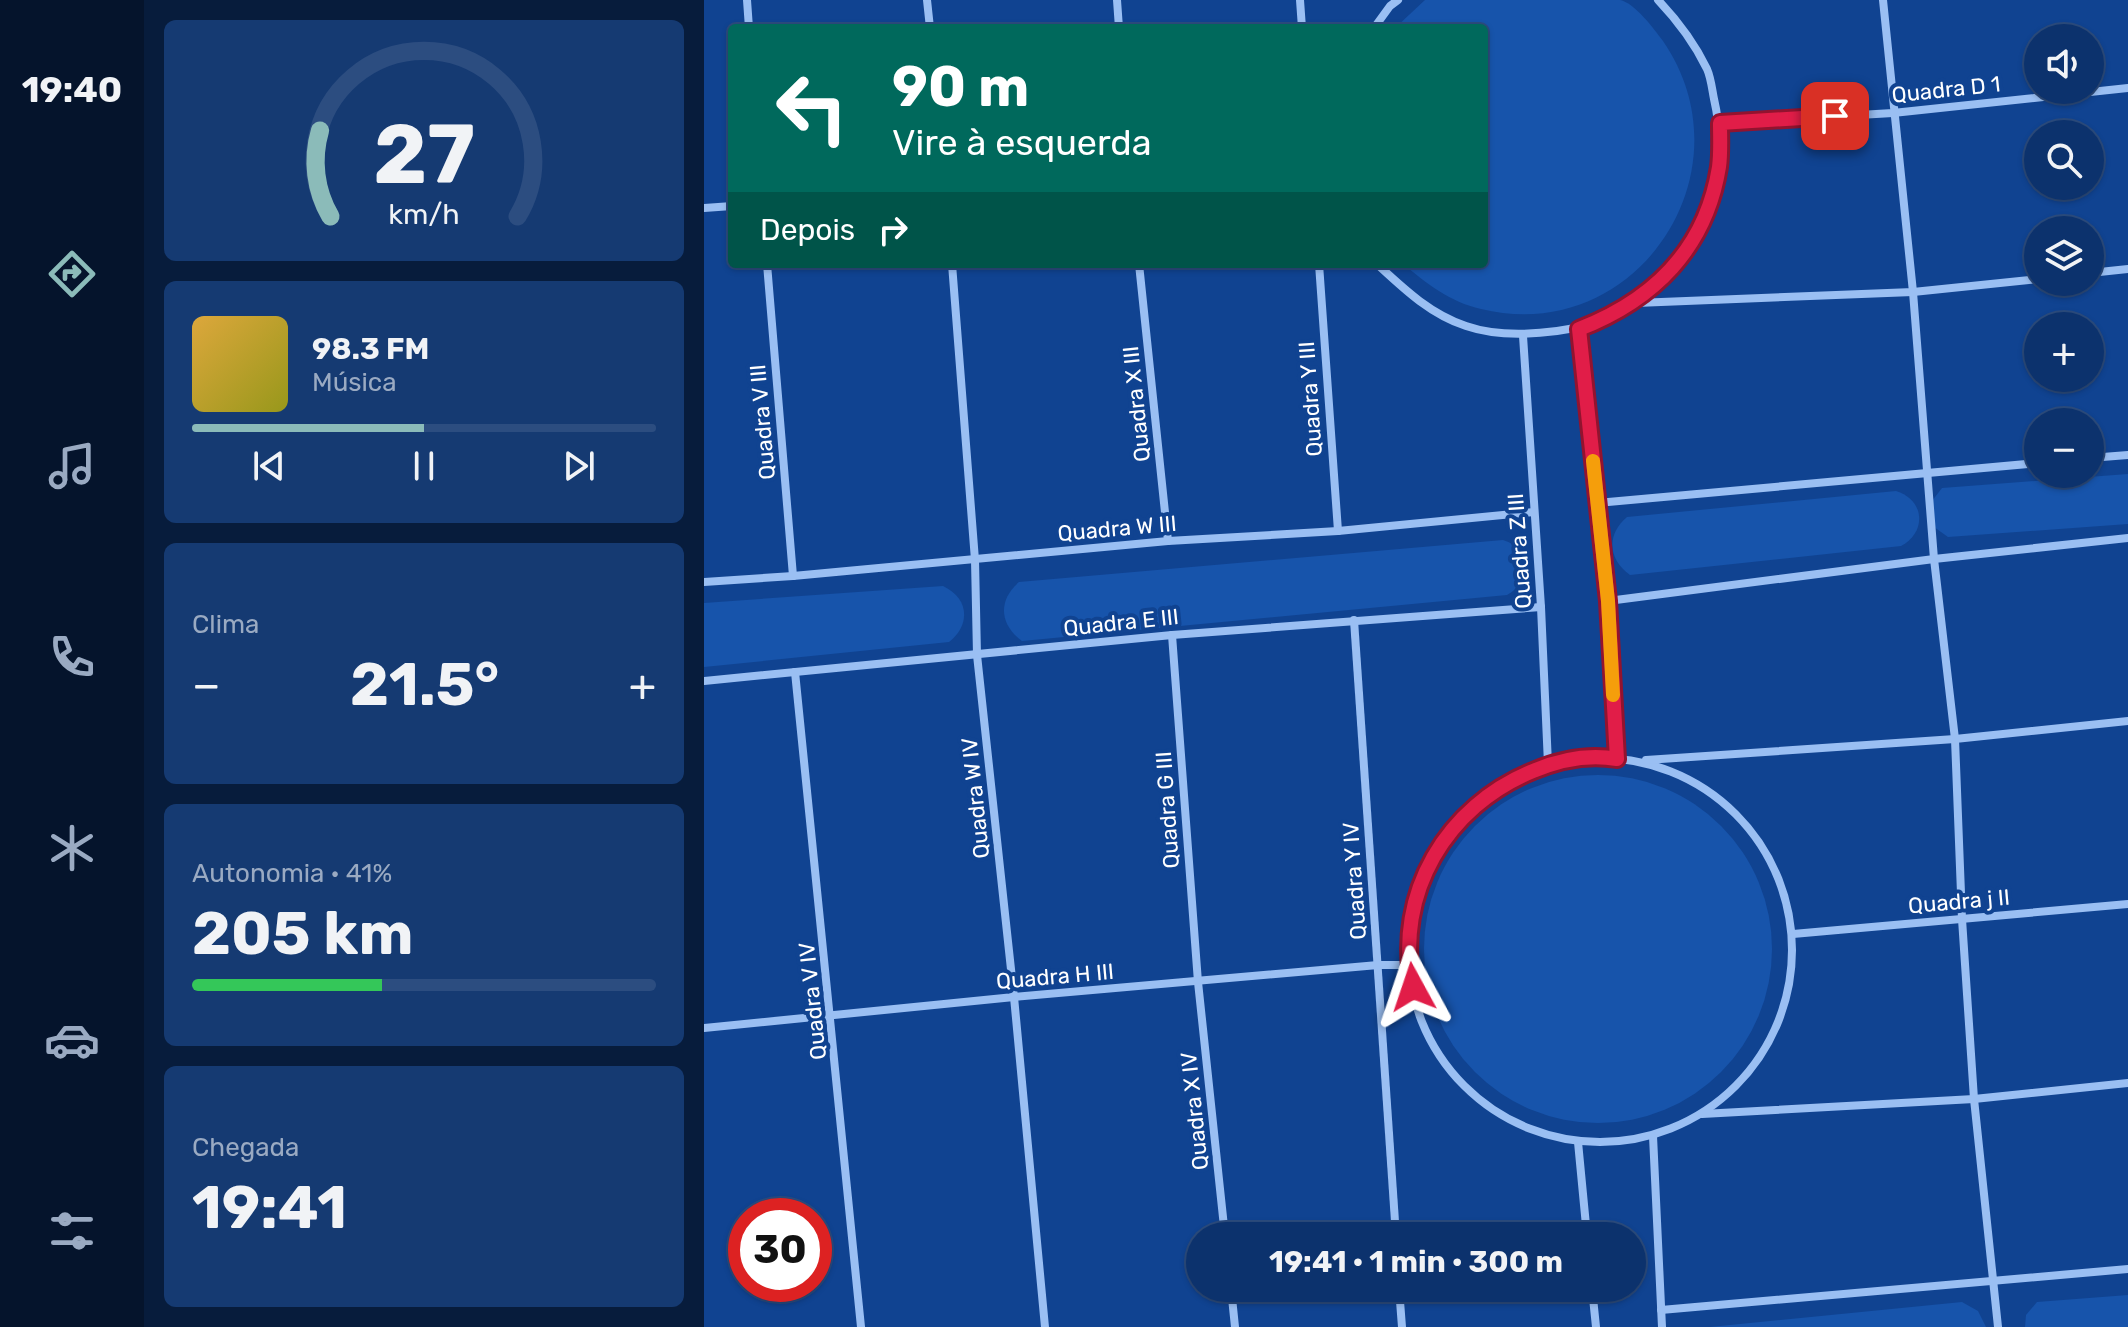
<!DOCTYPE html>
<html lang="pt">
<head>
<meta charset="utf-8">
<style>
	:root { --surface:#0c326d; --page:#153a72; --text:#f1f3f6; --muted:#9aaac2; --line:#2c4d80; --accent:#8bbbb9 }
	body { margin:0; font-family:Rubik,sans-serif; background:var(--page); color:var(--text); height:100vh; display:flex; flex-direction:column; font-size:30px; white-space:nowrap }
	* { box-sizing:border-box; margin:0 }
	p { font-size:26px; color:var(--muted) }
	.icon { flex:none; width:44px; height:44px; fill:none; stroke:currentColor; stroke-width:2; stroke-linecap:round; stroke-linejoin:round }
	.map { position:relative; flex:1; overflow:hidden }
	.details { display:flex; flex-direction:column; gap:20px; padding:20px; background:#071c3c; width:560px }
	.details>* { flex:none }
	.guide { position:absolute; left:24px; top:24px; width:760px; height:244px; border-radius:8px; box-shadow:0 2px 6px #0004,0 0 0 2px var(--line); background:#00695c; color:#fff; overflow:hidden }
	.tools { position:absolute; left:1320px; top:24px; display:grid; gap:16px }
	.tools a { display:grid; place-items:center; width:80px; height:80px; border-radius:50%; background:var(--surface); box-shadow:0 2px 6px #0004,0 0 0 2px var(--line); font-size:40px }
	.speed { position:absolute; left:24px; top:1198px; display:flex; gap:16px; font-size:40px; font-weight:700; text-align:center }
	.speed>* { display:grid; place-content:center; width:104px; height:104px; border-radius:50%; background:var(--surface); box-shadow:0 2px 6px #0004,0 0 0 2px var(--line); line-height:1 }
	.speed .limit { border:12px solid #d22; background:#fff; color:#111 }
	.pin { position:absolute; display:grid; place-items:center; width:68px; height:68px; color:#fff; margin:-34px; border-radius:16px; box-shadow:0 4px 12px #0006 }
	.me { position:absolute; width:88px; margin:-44px; rotate:355deg; stroke-linejoin:round; filter:drop-shadow(0 0 6px #0008) }
	.turn { display:flex; align-items:center; gap:28px; height:168px; padding:0 32px; font-size:36px }
	.turn .icon { width:104px; height:104px; stroke-width:2.5 }
	.turn b { display:block; font-size:56px; line-height:68px }
	.then { display:flex; align-items:center; height:76px; padding:0 32px; background:#0003; gap:16px; font-size:30px }
	.big { font-size:60px; font-weight:700; line-height:1.1 }
	.details .tile { flex:1; display:flex; flex-direction:column; justify-content:center; gap:12px; min-width:0; padding:0 28px; border-radius:12px; background:var(--page) }
	.details .dial { align-items:center; gap:0 }
	.dial svg { height:208px; overflow:visible; fill:none; stroke:var(--line); stroke-width:7; stroke-linecap:round; text-anchor:middle }
	.dial text { fill:var(--text); stroke:none }
	.song { display:flex; align-items:center; gap:24px }
	.cover { width:96px; height:96px; border-radius:12px; background:linear-gradient(135deg,hsl(40 70% 55%),hsl(60 70% 35%)) }
	.played { height:8px; border-radius:4px; background:linear-gradient(90deg,var(--accent) 50%,var(--line) 50%) }
	.keys { display:flex; justify-content:space-around; direction:ltr }
	.heat { display:flex; justify-content:space-between; align-items:center; font-size:44px; direction:ltr }
	.charge { height:12px; border-radius:6px; background:linear-gradient(90deg,#34c759 41%,var(--line) 0) }
	.trip { position:absolute; left:482px; top:1222px; width:460px; height:80px; border-radius:40px; background:var(--surface); box-shadow:0 2px 6px #0004,0 0 0 2px var(--line); font-weight:700; line-height:80px; text-align:center }
	main { display:flex; flex:1; min-height:0 }
	.dock { display:flex; flex-direction:column; width:144px; justify-content:space-around; align-items:center; background:#05142c; color:var(--muted) }
	.dock .icon { width:56px; height:56px }
	.dock .current { color:var(--accent) }
	.dock b { font-size:36px; color:var(--text) }
	.map>svg:first-child { display:block }
</style>
</head>
<body>
<main>
<nav class="dock">
<b>19:40</b>
<svg class="icon current" aria-label="directions" viewBox="0 0 24 24"><path d="M12 3l9 9-9 9-9-9zM9 14v-3h6M13 9l2 2-2 2"/></svg>
<svg class="icon" aria-label="music" viewBox="0 0 24 24"><path d="M9 18V5l10-2v13"/><circle cx="6" cy="18" r="3"/><circle cx="16" cy="16" r="3"/></svg>
<svg class="icon" aria-label="phone" viewBox="0 0 24 24"><path d="M5 4h4l2 5-3 2q2 4 5 5l2-3 5 2v4C11 20 4 13 5 4z"/></svg>
<svg class="icon" aria-label="climate" viewBox="0 0 24 24"><path d="M12 3v18M4 7l16 10M4 17L20 7"/></svg>
<svg class="icon" aria-label="car" viewBox="0 0 24 24"><path d="M5 17H2v-5l4-1 3-4h7l3 4 3 1v5h-3M9 17h6M6 11h13"/><circle cx="7" cy="17" r="2"/><circle cx="17" cy="17" r="2"/></svg>
<svg class="icon" aria-label="filters" viewBox="0 0 24 24"><path d="M4 7h16M4 17h16"/><circle cx="9" cy="7" r="2"/><circle cx="15" cy="17" r="2"/></svg>
</nav>
<section class="details">
<div class="tile dial"><svg viewBox="0 0 100 80">
<path d="M14 69A42 42 0 1 1 86 69"/>
<path d="M14 69A42 42 0 0 1 10 36" stroke="#8bbbb9"/>
<text x="50" y="56" font-size="32" font-weight="700">27</text>
<text x="50" y="72" font-size="11">km/h</text>
</svg></div>
<div class="tile">
<div class="song"><i class="cover"></i><div><b>98.3 FM</b><p>Música</p></div></div>
<div class="played"></div>
<div class="keys"><svg class="icon" aria-label="previous" viewBox="0 0 24 24"><path d="M18 5L8 12l10 7zM5 5v14"/></svg><svg class="icon" aria-label="pause" viewBox="0 0 24 24"><path d="M8 5v14M16 5v14"/></svg><svg class="icon" aria-label="next" viewBox="0 0 24 24"><path d="M6 5l10 7-10 7zM19 5v14"/></svg></div>
</div>
<div class="tile"><p>Clima</p>
<div class="heat"><a>−</a><b class="big">21.5°</b><a>+</a></div>
</div>
<div class="tile"><p>Autonomia · 41%</p><b class="big">205 km</b><div class="charge"></div></div>
<div class="tile"><p>Chegada</p><b class="big">19:41</b></div>
</section>
<div class="map">
<svg width="1424" height="1327" viewBox="0 0 1424 1327">
	<rect width="100%" height="100%" fill="#104391"/>
	<g fill="#1754ab">
		<path d="M721,0C768,0 814,0 861,0C878,0 899,0 916,0C931,3 950,29 959,41C1049,172 932,347 777,309C746,302 722,283 699,264H780V28H691Z"/>
		<polygon points="1424,474 1424,524 1244,537 1230,527 1228,501 1238,488"/>
		<path d="M1192,491C1221,500 1223,532 1197,546L926,575C904,559 902,535 923,517Z"/>
		<path d="M799,540C828,549 829,581 803,595L318,641C295,624 294,600 315,582Z"/>
		<path d="M239,586C265,598 267,625 245,642L0,667V603Z"/>
		<circle cx="894" cy="949" r="174"/>
		<polygon points="1424,1295 1424,1327 1321,1327 1322,1315 1333,1302"/>
		<polygon points="1258,1302 1274,1311 1282,1327 1006,1327"/>
	</g>
	<g fill="none" stroke-linecap="round" stroke-linejoin="round">
		<g stroke="#9abff3" stroke-width="8">
			<polyline points="43,0 45,28"/>
			<polyline points="223,0 226,28"/>
			<polyline points="413,0 415,28"/>
			<polyline points="596,0 598,28"/>
			<polyline points="1179,0 1209,292 1230,559 1251,739 1258,919 1270,1099 1294,1327"/>
			<polyline points="670,28 686,6 694,0"/>
			<polyline points="1016,123 1189,113 1424,88"/>
			<polyline points="0,208 28,206"/>
			<polyline points="63,264 89,576"/>
			<polyline points="248,264 271,560 273,655 310,997 341,1327"/>
			<polyline points="435,264 464,541"/>
			<polyline points="615,264 634,531"/>
			<path d="M673,264C700,289 726,314 762,326C791,336 823,335 853,331C964,317 1035,206 1010,99C1008,89 1007,78 1003,69C990,42 974,21 954,0"/>
			<polyline points="1386,273 1424,269"/>
			<polyline points="932,303 1209,292 1334,279"/>
			<polyline points="875,329 904,601 913,759"/>
			<polyline points="819,336 837,607 844,764"/>
			<polyline points="1386,458 1424,455"/>
			<polyline points="893,503 1334,463"/>
			<polyline points="0,582 89,576 464,541 634,531 830,512"/>
			<polyline points="904,601 1230,559 1424,538"/>
			<polyline points="650,620 692,1236"/>
			<polyline points="468,635 494,982 521,1236"/>
			<polyline points="91,672 157,1327"/>
			<polyline points="0,681 468,635 837,607"/>
			<circle cx="896" cy="950" r="192"/>
			<polyline points="942,760 1251,739 1424,721"/>
			<polyline points="1089,934 1424,904"/>
			<polyline points="0,1028 310,997 674,965 705,965"/>
			<polyline points="998,1114 1270,1099 1424,1083"/>
			<polyline points="949,1136 958,1327"/>
			<polyline points="874,1142 883,1236"/>
			<polyline points="527,1288 531,1327"/>
			<polyline points="695,1288 698,1327"/>
			<polyline points="888,1288 892,1327"/>
			<polyline points="957,1310 1424,1269"/>
		</g>
	</g>
	<g fill="none" stroke-linecap="round" stroke-linejoin="round">
		<g stroke="#92132f" stroke-width="20">
			<path id="route" d="M709,987C690,893 743,806 829,771C855,760 885,754 913,759L904,601L875,329C950,300 1002,248 1015,167C1017,153 1016,137 1016,123L1131,116"/>
		</g>
		<use href="#route" stroke="#e11d48" stroke-width="14"/>
		<polyline stroke="#f59e0b" stroke-width="14" points="889,461 904,601 909,695"/>
	</g>
	<g text-anchor="middle" stroke-width="8" stroke-linejoin="round" paint-order="stroke">
		<g font-size="22" fill="#fff" stroke="#104391">
			<text transform="translate(1242 89) rotate(-6)" y="8">Quadra D 1</text>
			<text transform="translate(606 399) rotate(-94)" y="8">Quadra Y III</text>
			<text transform="translate(432 404) rotate(-96)" y="8">Quadra X III</text>
			<text transform="translate(58 422) rotate(-95)" y="8">Quadra V III</text>
			<text transform="translate(413 528) rotate(-5)" y="8">Quadra W III</text>
			<text transform="translate(815 551) rotate(-94)" y="8">Quadra Z III</text>
			<text transform="translate(417 622) rotate(-6)" y="8">Quadra E III</text>
			<text transform="translate(271 798) rotate(-96)" y="8">Quadra W IV</text>
			<text transform="translate(463 810) rotate(-94)" y="8">Quadra G III</text>
			<text transform="translate(650 881) rotate(-94)" y="8">Quadra Y IV</text>
			<text transform="translate(1255 901) rotate(-5)" y="8">Quadra j II</text>
			<text transform="translate(351 976) rotate(-5)" y="8">Quadra H III</text>
			<text transform="translate(108 1001) rotate(-96)" y="8">Quadra V IV</text>
			<text transform="translate(490 1111) rotate(-96)" y="8">Quadra X IV</text>
		</g>
	</g>
</svg>
<div class="tools">
<a><svg class="icon" aria-label="sound" viewBox="0 0 24 24"><path d="M4 9h4l5-4v14l-5-4H4zM17 9q2 3 0 6"/></svg></a>
<a><svg class="icon" aria-label="search" viewBox="0 0 24 24"><circle cx="10" cy="10" r="6"/><path d="M15 15l6 6"/></svg></a>
<a><svg class="icon" aria-label="layers" viewBox="0 0 24 24"><path d="M12 4l9 5-9 5-9-5zM3 14l9 5 9-5"/></svg></a>
<a>+</a>
<a>−</a>
</div>
<div class="speed"><div class="limit">30</div></div>
<div class="pin" style="left:1131px;top:116px;background:#d93025"><svg class="icon" aria-label="arrive" viewBox="0 0 24 24"><path d="M6 21V4h12l-3 4 3 4H6"/></svg></div>
<svg class="me" style="left:709px;top:987px" viewBox="-20 -20 40 40"><path d="M0-17L14 15 0 8-14 15z" fill="#e11d48" stroke="#fff" stroke-width="4"/></svg>
<div class="trip">19:41 · 1 min · 300 m</div>
<div class="guide">
<div class="turn"><svg class="icon" aria-label="left" viewBox="0 0 24 24"><path d="M17 20v-9H6M10 6l-5 5 5 5"/></svg><div><b>90 m</b>Vire à esquerda</div></div>
<div class="then">Depois<svg class="icon" aria-label="right" viewBox="0 0 24 24"><path d="M7 20v-9h11M14 6l5 5-5 5"/></svg></div>
</div>
</div>
</main>
</body>
</html>
